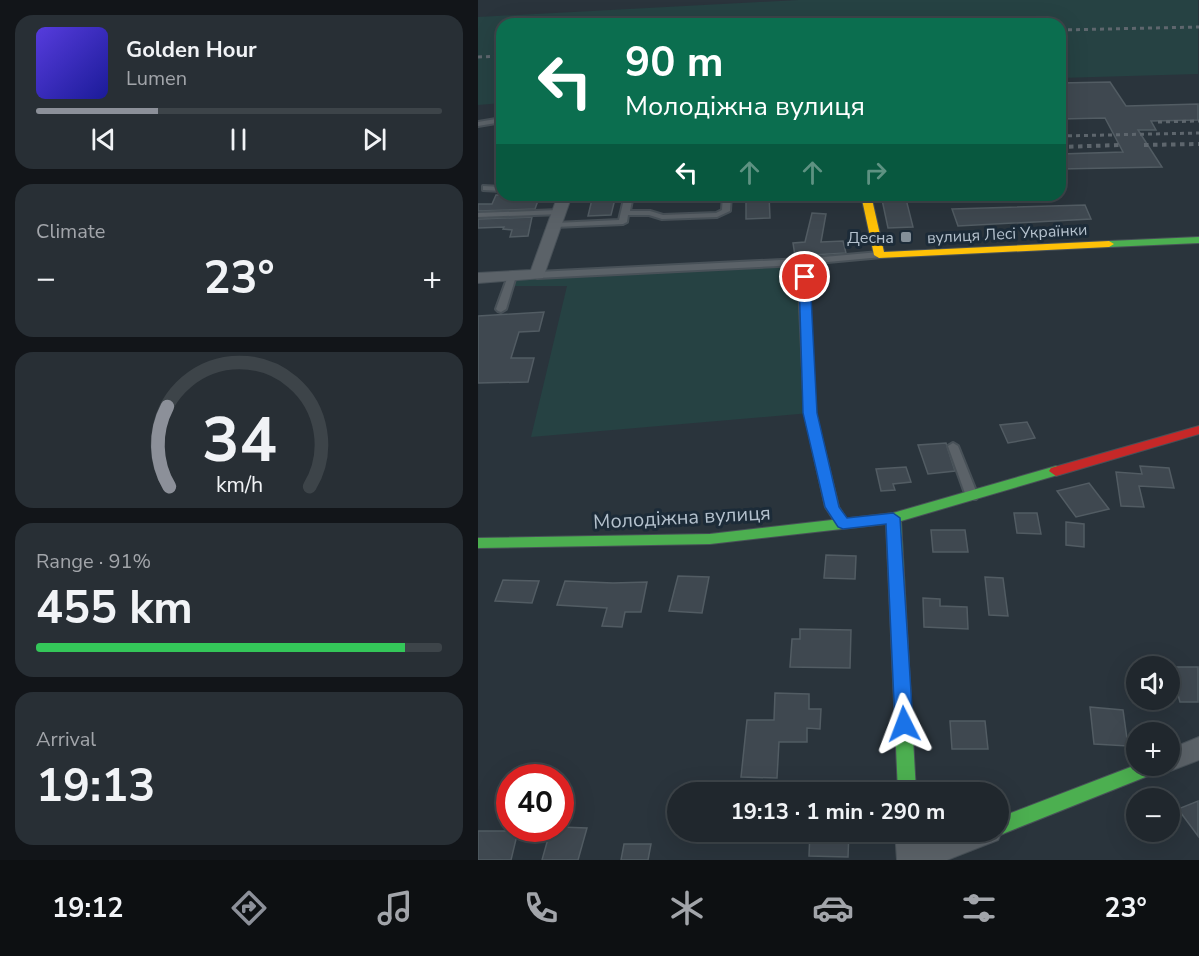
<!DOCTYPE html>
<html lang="en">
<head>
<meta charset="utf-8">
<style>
	:root { --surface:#20272d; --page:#282f35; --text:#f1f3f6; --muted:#a2a5aa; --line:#3d4449; --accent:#8c9099 }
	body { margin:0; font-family:"Nunito Sans",sans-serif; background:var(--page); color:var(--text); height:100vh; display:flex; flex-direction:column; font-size:22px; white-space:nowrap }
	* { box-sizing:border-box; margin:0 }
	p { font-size:20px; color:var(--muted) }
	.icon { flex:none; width:33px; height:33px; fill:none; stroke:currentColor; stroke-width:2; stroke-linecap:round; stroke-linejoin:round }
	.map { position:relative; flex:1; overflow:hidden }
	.panel { display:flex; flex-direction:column; gap:15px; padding:15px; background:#121519; width:478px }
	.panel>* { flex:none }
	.banner { position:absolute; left:18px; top:18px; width:570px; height:183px; border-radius:18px; box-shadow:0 6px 24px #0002,0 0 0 2px var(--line); background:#0b6e4f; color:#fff; overflow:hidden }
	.fabs { position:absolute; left:648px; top:656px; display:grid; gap:12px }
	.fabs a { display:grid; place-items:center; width:54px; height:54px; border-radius:50%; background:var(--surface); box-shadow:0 6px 24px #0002,0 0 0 2px var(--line); font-size:30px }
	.speed { position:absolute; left:18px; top:764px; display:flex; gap:12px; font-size:30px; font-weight:700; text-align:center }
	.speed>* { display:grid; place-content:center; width:78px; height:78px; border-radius:50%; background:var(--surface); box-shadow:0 6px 24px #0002,0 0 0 2px var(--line); line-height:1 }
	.speed .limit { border:9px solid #d22; background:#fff; color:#111 }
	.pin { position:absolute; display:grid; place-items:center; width:51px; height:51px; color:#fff; margin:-26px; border:3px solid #fff; border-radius:50%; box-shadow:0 2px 6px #0007 }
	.me { position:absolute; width:66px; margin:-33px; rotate:357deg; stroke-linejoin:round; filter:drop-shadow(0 0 4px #0008) }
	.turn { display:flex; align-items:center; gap:21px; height:126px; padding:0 30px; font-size:27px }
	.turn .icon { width:78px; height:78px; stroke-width:2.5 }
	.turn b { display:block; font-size:42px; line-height:51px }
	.lanes { display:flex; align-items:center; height:57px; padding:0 30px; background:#0003; justify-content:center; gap:30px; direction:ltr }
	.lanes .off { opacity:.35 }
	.big { font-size:45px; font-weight:700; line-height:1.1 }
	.panel .card { flex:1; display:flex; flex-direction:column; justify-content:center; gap:9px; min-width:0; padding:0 21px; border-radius:18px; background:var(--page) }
	.panel .dial { align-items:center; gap:0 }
	.dial svg { height:156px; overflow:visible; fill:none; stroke:var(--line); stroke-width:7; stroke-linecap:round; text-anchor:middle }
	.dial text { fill:var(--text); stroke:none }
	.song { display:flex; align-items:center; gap:18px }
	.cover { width:72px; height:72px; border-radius:9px; background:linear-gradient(135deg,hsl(250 70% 55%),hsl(240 70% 35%)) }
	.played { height:6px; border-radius:3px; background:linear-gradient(90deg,var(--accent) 30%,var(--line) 30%) }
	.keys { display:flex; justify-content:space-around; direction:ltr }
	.heat { display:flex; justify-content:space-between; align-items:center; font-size:33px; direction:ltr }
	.charge { height:9px; border-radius:4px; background:linear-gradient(90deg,#34c759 91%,var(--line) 0) }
	.trip { position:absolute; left:189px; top:782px; width:342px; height:60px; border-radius:30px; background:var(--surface); box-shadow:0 6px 24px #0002,0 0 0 2px var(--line); font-weight:700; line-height:60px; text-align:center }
	.menu { display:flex; height:96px; justify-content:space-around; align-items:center; background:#0d1012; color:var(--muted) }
	.menu .icon { width:42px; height:42px }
	.menu .current { color:var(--accent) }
	.menu b { font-size:27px; color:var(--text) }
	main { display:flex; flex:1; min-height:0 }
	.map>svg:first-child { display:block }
</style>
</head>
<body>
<main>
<section class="panel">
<div class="card">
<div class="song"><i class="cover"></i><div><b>Golden Hour</b><p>Lumen</p></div></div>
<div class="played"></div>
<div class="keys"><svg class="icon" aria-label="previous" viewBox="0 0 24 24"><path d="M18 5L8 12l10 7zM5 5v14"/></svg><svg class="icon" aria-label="pause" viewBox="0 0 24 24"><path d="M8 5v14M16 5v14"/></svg><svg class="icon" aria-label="next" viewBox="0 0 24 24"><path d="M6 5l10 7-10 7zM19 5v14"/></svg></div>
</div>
<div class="card"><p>Climate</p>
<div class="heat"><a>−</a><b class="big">23°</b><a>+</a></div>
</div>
<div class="card dial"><svg viewBox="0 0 100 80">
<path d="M14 69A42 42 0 1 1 86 69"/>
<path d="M14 69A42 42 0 0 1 13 28" stroke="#8c9099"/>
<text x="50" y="56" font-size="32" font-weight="700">34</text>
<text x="50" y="72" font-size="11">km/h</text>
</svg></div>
<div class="card"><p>Range · 91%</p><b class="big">455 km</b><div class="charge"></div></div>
<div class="card"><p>Arrival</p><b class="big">19:13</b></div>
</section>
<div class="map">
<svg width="721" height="860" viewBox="0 0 721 860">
	<rect width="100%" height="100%" fill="#2a343c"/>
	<g fill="#264243">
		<polygon points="321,0 720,0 720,74 582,78 582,24 24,24 24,103 0,105 0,17"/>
		<polygon points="324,262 332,413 53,437 89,286 31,286 34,276"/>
	</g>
	<g fill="#3f4850" stroke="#525c63" stroke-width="1.5">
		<polygon points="632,82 648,106 720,104 720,120 673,121 678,130 660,130 684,167 582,169 582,154 645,152 627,118 582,119 582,83"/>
		<polygon points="18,195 62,195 57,209 0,211 0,204 14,204"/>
		<polygon points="115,195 138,195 133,215 110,216"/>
		<polygon points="268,195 291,195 292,218 268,219"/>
		<polygon points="403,195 427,195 435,227 410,228"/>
		<polygon points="607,205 613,219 480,226 474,209"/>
		<polygon points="334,213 348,214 343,242 365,241 368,253 317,256 315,243 327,242"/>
		<polygon points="54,217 50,236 32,237 34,230 25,229 26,227 0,228 0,219"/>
		<polygon points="66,312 61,331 41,332 33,358 56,358 50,382 0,383 0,316"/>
		<polygon points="549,422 557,438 530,443 522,425"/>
		<polygon points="468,443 477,471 450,474 440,445"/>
		<polygon points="662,466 691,468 696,488 661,486 666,507 643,506 638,472 664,474"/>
		<polygon points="428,467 433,482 415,484 417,490 403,491 398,469"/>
		<polygon points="611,483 631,509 598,517 579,491"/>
		<polygon points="536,513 559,513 563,534 539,533"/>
		<polygon points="588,522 606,524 606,547 588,545"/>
		<polygon points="453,530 487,530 490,552 455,552"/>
		<polygon points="348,555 378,556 377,579 346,578"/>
		<polygon points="200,576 231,577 224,613 191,611"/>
		<polygon points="507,577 525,578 530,616 511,615"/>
		<polygon points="25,580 61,581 54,603 17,601"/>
		<polygon points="87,581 135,583 169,582 163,612 147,612 144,627 124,626 129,608 79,605"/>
		<polygon points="445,598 462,599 462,606 489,607 490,629 446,627"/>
		<polygon points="322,629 373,630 372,668 312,667 314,639 322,639"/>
		<polygon points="692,667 720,667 720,702 702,702"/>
		<polygon points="297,693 331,694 331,709 343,709 342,729 329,728 329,742 301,742 299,778 263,777 269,720 296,720"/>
		<polygon points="612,707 645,710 650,746 616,744"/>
		<polygon points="472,721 507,721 510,749 474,749"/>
		<polygon points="720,801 720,836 700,809"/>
		<polygon points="82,827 109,828 100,860 64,860 73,828"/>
		<polygon points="0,831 40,831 33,860 0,860"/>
		<polygon points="332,831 371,831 370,857 331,856"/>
		<polygon points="146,844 173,844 170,860 143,860"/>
	</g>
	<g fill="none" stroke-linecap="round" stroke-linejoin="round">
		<g stroke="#485158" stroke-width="4">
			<g id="lane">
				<polygon points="24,118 24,122 0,126 0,122"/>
				<polygon points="5,186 24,187 24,191 5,190"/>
				<polygon points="147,195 155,195 152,211 172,211 185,215 238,213 244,210 245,195 253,195 252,211 239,217 184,219 171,215 150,215 149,222 145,224 77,227 73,225 77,223 141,220"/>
				<polygon points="81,210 85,212 84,214 0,217 0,213"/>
				<polygon points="401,252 405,255 404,257 328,264 337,413 360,507 371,524 369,527 361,527 348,507 327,413 320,265 59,278 55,275 59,272 324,259"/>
				<polygon points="34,273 38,276 28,309 23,312 20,311 18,309 30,276"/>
				<polygon points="475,443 480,446 500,496 498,499 490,499 488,496 470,446"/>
			</g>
		</g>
		<g stroke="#485158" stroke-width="2">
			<g id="street">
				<polygon points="80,195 94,195 65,278 0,283 0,273 53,270"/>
				<polygon points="721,737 721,760 692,771 683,768 681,765 692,765 692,749"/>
				<polygon points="520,823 524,831 520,840 469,860 419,860 417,831 445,831 446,843 477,831 520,831"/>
			</g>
		</g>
		<g stroke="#485158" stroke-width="2">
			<g id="fast">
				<polygon points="721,237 721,243 631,247 626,244 631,241"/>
				<polygon points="578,466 583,468 585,471 583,474 423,521 438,792 420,792 408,524 232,544 0,548 0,538 232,534 415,513"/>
				<polygon points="658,765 687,765 685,770 527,833 520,836 512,831 520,831 520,818"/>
			</g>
		</g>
		<g stroke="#485158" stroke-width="2">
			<polygon id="slow" points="383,195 393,195 406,252 631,241 636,244 631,247 401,258 396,255"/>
		</g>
		<g stroke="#485158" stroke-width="2">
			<polygon id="jam" points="721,426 721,434 578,476 571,471 573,468"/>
		</g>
		<use href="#lane" fill="#5b6268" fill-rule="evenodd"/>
		<use href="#street" fill="#5b6268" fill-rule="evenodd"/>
		<use href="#fast" fill="#4caf50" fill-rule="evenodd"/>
		<use href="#slow" fill="#ffc107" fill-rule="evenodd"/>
		<use href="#jam" fill="#c62828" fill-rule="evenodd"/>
		<g stroke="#5e666d" stroke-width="3" stroke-dasharray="4 4" stroke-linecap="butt">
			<polyline points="582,30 721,27"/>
			<polyline points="0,57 24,56"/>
			<polyline points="680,122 721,121"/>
			<polyline points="582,136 721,133"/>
		</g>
		<g stroke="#5e666d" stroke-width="4" stroke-dasharray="4.5 4.5" stroke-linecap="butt">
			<polyline points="666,145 721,144"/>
			<polyline points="582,147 641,145"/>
		</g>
	</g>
	<polygon fill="#1a73e8" stroke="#114b97" stroke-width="1.5" points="327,273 332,277 339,413 361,507 369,518 415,513 422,518 435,724 432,729 426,731 419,729 417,724 408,524 365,529 360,527 347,507 325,413 321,277"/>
	<rect fill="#84909a" stroke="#1c2b38" stroke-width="2" x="422" y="231" width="12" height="12" rx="3"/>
	<g text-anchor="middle" stroke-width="6" stroke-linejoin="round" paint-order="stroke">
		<g font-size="16" fill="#b4c1cd" stroke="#1c2b38">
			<text transform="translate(529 233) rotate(-3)" y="6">вулиця Лесі Українки</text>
		</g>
		<g font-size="16" fill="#b4c1cd" stroke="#1c2b38" text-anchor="end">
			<text x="416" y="243">Десна</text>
		</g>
		<g font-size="20" fill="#b4c1cd" stroke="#1c2b38">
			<text transform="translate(204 517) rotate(-3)" y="7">Молодіжна вулиця</text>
		</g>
	</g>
</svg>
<div class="fabs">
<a><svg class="icon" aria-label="sound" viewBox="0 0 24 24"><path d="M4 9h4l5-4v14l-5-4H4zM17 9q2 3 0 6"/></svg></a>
<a>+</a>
<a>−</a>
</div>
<div class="speed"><div class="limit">40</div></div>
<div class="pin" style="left:327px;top:277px;background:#d93025"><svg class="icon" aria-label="arrive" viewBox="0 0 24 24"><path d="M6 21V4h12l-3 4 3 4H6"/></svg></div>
<svg class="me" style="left:426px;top:724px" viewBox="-20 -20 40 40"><path d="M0-17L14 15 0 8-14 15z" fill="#1a73e8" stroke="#fff" stroke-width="4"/></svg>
<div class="trip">19:13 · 1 min · 290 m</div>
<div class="banner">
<div class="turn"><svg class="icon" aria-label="left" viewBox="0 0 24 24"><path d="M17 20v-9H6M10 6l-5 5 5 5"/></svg><div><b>90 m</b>Молодіжна вулиця</div></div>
<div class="lanes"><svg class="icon" aria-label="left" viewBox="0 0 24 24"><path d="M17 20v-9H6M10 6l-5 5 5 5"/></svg><svg class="icon off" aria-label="ahead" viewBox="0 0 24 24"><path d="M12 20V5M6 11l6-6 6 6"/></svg><svg class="icon off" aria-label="ahead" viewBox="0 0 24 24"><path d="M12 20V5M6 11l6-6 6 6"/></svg><svg class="icon off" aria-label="right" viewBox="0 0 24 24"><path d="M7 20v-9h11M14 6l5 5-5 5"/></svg></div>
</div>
</div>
</main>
<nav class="menu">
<b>19:12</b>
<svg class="icon current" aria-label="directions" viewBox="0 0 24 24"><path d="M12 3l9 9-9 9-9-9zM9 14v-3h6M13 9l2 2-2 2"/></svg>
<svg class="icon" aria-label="music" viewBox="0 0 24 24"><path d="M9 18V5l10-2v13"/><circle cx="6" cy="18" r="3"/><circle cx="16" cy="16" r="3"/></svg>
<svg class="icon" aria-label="phone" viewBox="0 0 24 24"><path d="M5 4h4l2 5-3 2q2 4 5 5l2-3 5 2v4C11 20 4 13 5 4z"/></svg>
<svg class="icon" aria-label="climate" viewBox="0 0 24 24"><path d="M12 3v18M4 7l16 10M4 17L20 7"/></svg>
<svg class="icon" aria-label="car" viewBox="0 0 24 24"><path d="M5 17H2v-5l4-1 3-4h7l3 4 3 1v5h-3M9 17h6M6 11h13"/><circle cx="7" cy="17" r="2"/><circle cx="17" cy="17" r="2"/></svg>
<svg class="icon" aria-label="filters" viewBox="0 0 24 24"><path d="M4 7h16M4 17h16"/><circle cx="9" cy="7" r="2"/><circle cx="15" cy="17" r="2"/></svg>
<b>23°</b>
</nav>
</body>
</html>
